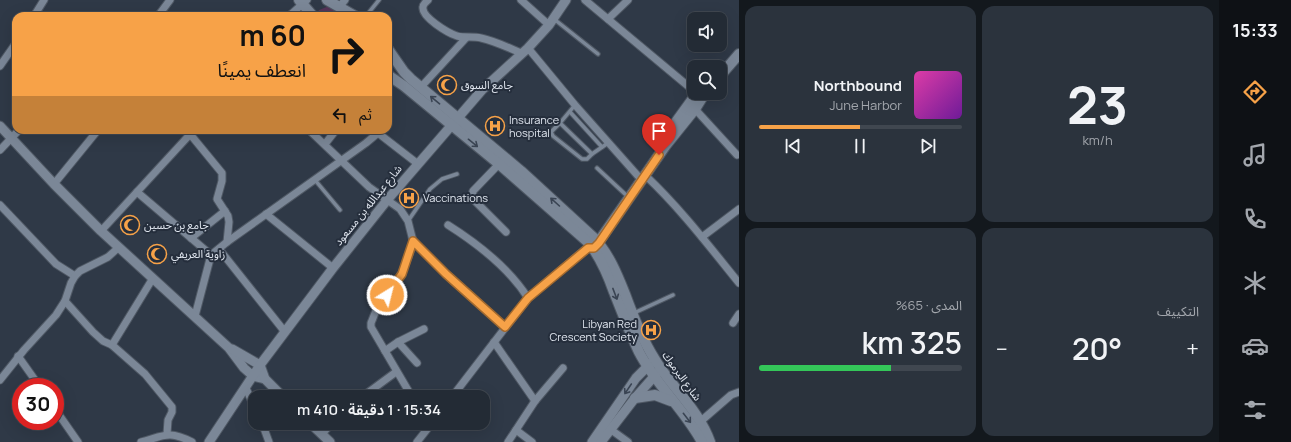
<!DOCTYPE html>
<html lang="ar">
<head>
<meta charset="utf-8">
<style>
	:root { --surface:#232b35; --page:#2b333d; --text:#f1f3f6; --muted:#a3a7ad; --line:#404750; --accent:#f7a248 }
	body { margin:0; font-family:Manrope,"Noto Sans Arabic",sans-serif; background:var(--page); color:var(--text); direction:rtl; height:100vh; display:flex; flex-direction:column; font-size:15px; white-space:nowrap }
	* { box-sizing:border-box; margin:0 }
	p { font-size:13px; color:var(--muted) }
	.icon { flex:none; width:22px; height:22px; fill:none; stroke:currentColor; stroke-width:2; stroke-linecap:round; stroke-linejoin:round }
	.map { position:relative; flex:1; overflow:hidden; direction:ltr }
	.drawer { display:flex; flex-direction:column; gap:6px; padding:6px; background:#13181d; width:480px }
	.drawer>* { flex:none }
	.hud { position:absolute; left:12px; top:12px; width:380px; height:122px; border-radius:12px; box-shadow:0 4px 16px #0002,0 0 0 1px var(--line); direction:rtl; background:#f7a248; color:#111; overflow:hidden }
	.tools { position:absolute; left:687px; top:12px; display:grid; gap:8px }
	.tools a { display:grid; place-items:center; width:40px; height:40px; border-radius:8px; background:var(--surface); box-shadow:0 4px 16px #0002,0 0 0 1px var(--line); font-size:20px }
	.speed { position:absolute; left:12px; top:378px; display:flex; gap:8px; font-size:20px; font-weight:700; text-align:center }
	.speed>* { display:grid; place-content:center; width:52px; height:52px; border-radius:50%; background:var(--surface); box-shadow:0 4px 16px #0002,0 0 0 1px var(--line); line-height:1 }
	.speed .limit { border:6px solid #d22; background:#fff; color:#111 }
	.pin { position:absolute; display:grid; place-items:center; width:34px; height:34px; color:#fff; margin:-41px -17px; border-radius:50% 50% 50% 0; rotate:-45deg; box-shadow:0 0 4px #0007 }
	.pin .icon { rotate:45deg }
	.me { position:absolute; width:44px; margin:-22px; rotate:36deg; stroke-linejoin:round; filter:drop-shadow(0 0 3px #0008) }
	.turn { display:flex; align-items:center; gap:14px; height:84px; padding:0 20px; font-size:18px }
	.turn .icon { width:52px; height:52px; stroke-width:2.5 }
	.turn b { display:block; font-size:28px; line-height:34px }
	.then { display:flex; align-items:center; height:38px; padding:0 20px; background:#0003; gap:8px; font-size:15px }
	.big { font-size:30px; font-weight:600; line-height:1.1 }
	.drawer .widget { flex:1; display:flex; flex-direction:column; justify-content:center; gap:6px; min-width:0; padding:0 14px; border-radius:12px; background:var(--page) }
	.drawer .dial { align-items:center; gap:0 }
	.dial b { font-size:52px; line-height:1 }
	.song { display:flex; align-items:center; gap:12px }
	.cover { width:48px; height:48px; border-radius:6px; background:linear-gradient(135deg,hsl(320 70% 55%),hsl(280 70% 35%)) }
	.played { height:4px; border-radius:2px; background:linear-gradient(90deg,var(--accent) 50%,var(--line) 50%) }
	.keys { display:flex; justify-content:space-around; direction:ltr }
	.heat { display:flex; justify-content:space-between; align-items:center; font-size:22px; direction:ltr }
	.charge { height:6px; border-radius:3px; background:linear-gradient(90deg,#34c759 65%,var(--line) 0) }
	.drawer .tiles { flex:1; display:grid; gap:6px; grid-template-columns:repeat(2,1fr) }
	.trip { position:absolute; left:248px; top:390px; width:242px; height:40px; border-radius:12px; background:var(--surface); box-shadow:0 4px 16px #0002,0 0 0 1px var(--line); font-weight:600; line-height:40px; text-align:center; direction:rtl }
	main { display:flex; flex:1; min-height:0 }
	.tabs { display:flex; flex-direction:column; width:72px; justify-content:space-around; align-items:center; background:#0e1115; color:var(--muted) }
	.tabs .icon { width:28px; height:28px }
	.tabs .selected { color:var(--accent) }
	.tabs b { font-size:18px; color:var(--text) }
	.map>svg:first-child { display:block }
</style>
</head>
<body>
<main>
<nav class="tabs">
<b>15:33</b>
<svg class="icon selected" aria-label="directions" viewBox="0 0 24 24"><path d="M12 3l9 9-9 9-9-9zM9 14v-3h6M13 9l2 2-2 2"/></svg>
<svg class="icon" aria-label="music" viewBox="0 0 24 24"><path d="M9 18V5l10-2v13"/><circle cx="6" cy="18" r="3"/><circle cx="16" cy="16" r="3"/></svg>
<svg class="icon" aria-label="phone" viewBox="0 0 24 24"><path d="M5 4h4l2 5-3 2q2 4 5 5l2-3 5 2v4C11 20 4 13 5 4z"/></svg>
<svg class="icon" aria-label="climate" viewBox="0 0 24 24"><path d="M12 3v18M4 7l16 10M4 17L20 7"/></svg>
<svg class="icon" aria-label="car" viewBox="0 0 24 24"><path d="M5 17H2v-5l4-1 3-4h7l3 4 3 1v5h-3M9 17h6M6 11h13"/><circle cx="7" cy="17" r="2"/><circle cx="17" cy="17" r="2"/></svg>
<svg class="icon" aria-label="filters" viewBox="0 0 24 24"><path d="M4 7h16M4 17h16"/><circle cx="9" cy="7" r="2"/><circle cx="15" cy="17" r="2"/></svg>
</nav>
<section class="drawer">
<div class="tiles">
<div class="widget dial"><b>23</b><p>km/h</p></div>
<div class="widget">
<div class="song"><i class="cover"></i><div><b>Northbound</b><p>June Harbor</p></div></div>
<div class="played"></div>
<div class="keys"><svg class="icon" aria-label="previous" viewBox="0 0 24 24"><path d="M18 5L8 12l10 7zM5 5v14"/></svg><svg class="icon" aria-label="pause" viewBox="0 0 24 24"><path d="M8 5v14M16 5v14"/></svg><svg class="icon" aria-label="next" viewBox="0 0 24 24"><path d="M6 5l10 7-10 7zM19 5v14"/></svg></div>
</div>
<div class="widget"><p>التكييف</p>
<div class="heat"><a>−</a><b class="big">20°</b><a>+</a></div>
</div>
<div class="widget"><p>المدى · 65%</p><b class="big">325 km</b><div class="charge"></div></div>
</div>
</section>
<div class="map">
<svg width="739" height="442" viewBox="0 0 739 442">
	<rect width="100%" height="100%" fill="#2f3947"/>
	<polygon fill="#553558" points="329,6 348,16 316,16 319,10"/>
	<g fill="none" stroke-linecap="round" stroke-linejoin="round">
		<g stroke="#4f5864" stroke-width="5.5">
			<g id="service">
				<polyline points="366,16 379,0"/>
				<polyline points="554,19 598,54"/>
				<polyline points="575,105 560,123 592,154 608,143"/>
				<polyline points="570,112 602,147"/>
				<polyline points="560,123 551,132 553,136 582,159 587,159 592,154"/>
				<polyline points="597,168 625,194"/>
				<polyline points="315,180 340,210"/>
				<polyline points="408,221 430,189 442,179 457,174"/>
				<polyline points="634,313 673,295"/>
			</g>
		</g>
		<g stroke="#4f5864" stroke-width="9">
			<g id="minor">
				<path d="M428,0C426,2 423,4 423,7C421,17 448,33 457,36C465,38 473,36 481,38C495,41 509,48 521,53"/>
				<polyline points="521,0 549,25"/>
				<polyline points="585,0 694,91"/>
				<polyline points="340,6 345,0"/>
				<polyline points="34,16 44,0"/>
				<polyline points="158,16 170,0"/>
				<polyline points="289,16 307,0"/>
				<polyline points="608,19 628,0"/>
				<polyline points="528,48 575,105 638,176"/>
				<polyline points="0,66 16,43"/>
				<polyline points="421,87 466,38"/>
				<polyline points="695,109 737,155"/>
				<polyline points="309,130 369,187 400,209 408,221 413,241 411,249 402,273 387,295"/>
				<polyline points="378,133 418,164"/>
				<polyline points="190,134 222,173 222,181 217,199 228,216 229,222 227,242"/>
				<polyline points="325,144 336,130"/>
				<polyline points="0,150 19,130"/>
				<polyline points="499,164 473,191 472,198 506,232"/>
				<path d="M646,176C680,208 709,246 739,283"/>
				<polyline points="54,184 98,130"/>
				<polyline points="137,192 211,255"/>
				<polyline points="0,205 56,264 75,276"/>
				<polyline points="266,214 333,268"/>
				<path d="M448,225C478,244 509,268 528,298"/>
				<polyline points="101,231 194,130"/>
				<polyline points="702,237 739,209"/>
				<polyline points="191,238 225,211"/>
				<polyline points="413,241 446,274 505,327"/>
				<polyline points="219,249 285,332"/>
				<polyline points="65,301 93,332 103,341 112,345 145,374 172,407 172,412 168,420 167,434"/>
				<polyline points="379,303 371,323 371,327 412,397"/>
				<polyline points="195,316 211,255 227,242 366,143 378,133 376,130"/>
				<polyline points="733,323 739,314"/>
				<polyline points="398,342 417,363"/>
				<polyline points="494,342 535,401"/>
				<polyline points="112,345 153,278"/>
				<polyline points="385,351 398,342 424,329"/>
				<polyline points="18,356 40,387"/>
				<polyline points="0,380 24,350 56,315 65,301 71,283 75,276 80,271 108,257 119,247"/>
				<polyline points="246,388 255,409"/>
				<polyline points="362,397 396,372"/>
				<polyline points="452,397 528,298 587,248 589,243"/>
				<polyline points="55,409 78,442"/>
				<polyline points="701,421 731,395 739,392"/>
				<polyline points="262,423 269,442"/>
				<polyline points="610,429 628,442"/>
				<polyline points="516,430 532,442"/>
				<polyline points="322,434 332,423"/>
				<path d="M141,442C164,436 168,430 192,442"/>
				<polyline points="417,442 432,423"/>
				<polyline points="508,442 535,401 563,368"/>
			</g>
		</g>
		<g stroke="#4f5864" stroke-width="11">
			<g id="tertiary">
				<polyline points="0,126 54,184 101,231 229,348 244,368 253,376 265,379"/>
				<polyline points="232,349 260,365 265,379 283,397"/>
				<polyline points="310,423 330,442"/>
				<polyline points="209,442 260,365 333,268 388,199 482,90 528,48 549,25 566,0"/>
				<polyline points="592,442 636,378 652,362"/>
				<polyline points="601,442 635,398 658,372"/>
			</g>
		</g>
		<g stroke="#4f5864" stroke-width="12">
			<g id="secondary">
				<polyline points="299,0 313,16"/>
				<polyline points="327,0 355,16"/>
				<path d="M388,49L404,72L411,79L521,171L594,238C609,254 617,274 625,294C633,316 642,339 654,358C671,387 699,410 710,442"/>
				<path d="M388,75L404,86L499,164L589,243C601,258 608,275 614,292C622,312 630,333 639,352C656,385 685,410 702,442"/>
				<polyline points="720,76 739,54"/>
				<polyline points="676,122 697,93"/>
				<polyline points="595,247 666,145 695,109 705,93"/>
				<polyline points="635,398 655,395 671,401"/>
			</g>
		</g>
		<use href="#service" stroke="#7b8797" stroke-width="3.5"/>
		<use href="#minor" stroke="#7b8797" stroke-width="7"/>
		<use href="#tertiary" stroke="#7b8797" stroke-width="9"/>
		<use href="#secondary" stroke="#7b8797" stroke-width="10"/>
	</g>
	<defs><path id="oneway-shaft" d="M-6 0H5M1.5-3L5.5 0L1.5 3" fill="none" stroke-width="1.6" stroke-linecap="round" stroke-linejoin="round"/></defs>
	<g stroke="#3a4453">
		<use href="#oneway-shaft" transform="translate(435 100) rotate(-140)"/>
		<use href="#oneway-shaft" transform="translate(473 143) rotate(39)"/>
		<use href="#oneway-shaft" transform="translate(555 202) rotate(-138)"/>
		<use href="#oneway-shaft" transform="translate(615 294) rotate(69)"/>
		<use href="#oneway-shaft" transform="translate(628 389) rotate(124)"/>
		<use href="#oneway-shaft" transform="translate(687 418) rotate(52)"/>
	</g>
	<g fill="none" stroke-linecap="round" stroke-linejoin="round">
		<g stroke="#a1692f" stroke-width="10">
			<polyline id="route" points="387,295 402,274 413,241 446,274 505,327 528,298 588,248 594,248 599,243 659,155"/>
		</g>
		<use href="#route" stroke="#f7a248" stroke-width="7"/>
	</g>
	<defs>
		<g id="mosque-ring" transform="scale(1)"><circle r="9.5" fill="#252e3c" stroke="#f7a248" stroke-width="1.5"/><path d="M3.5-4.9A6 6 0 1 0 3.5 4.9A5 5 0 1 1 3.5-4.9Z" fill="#f7a248"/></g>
		<g id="hospital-ring" transform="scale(1)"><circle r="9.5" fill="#252e3c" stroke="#f7a248" stroke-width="1.5"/><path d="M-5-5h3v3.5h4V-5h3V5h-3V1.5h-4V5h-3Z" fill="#f7a248"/></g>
	</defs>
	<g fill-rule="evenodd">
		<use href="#mosque-ring" x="447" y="85"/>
		<use href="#hospital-ring" x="495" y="126"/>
		<use href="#hospital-ring" x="409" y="198"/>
		<use href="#mosque-ring" x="130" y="225"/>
		<use href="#mosque-ring" x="157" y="254"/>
		<use href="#hospital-ring" x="651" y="330"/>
	</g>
	<g text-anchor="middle" stroke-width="4" stroke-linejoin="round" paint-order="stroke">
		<g font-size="11" fill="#e1e7f0" stroke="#252e3c" text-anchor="start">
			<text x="461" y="89">جامع السوق</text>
			<text x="509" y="124">Insurance<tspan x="509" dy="13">hospital</tspan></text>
			<text x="423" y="202">Vaccinations</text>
			<text x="144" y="229">جامع بن حسين</text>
			<text x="171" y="258">زاوية العريفي</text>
			<text x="637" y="328" text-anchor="end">Libyan Red<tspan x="637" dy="13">Crescent Society</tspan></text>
		</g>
		<g font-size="11" fill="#e1e7f0" stroke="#252e3c">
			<text transform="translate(368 205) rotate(-51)" y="4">شارع عبدالله بن مسعود</text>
			<text transform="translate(682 376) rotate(54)" y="4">شارع اليرموك</text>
		</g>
	</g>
</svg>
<div class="tools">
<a><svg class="icon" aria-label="sound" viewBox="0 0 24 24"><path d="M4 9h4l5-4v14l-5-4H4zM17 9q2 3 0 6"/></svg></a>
<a><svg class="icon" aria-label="search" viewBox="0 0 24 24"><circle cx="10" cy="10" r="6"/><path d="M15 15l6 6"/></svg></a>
</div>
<div class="speed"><div class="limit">30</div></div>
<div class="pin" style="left:659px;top:155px;background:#d93025"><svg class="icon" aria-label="arrive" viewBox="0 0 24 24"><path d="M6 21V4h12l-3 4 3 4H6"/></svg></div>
<svg class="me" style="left:387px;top:295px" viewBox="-20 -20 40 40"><circle r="17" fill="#f7a248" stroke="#fff" stroke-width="3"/><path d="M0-11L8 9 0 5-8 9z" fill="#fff"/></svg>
<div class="trip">15:34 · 1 دقيقة · 410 m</div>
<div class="hud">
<div class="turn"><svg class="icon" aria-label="right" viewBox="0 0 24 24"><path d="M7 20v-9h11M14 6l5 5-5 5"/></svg><div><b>60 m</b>انعطف يمينًا</div></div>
<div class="then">ثم<svg class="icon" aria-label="left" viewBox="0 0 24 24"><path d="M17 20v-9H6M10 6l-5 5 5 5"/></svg></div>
</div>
</div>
</main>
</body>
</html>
